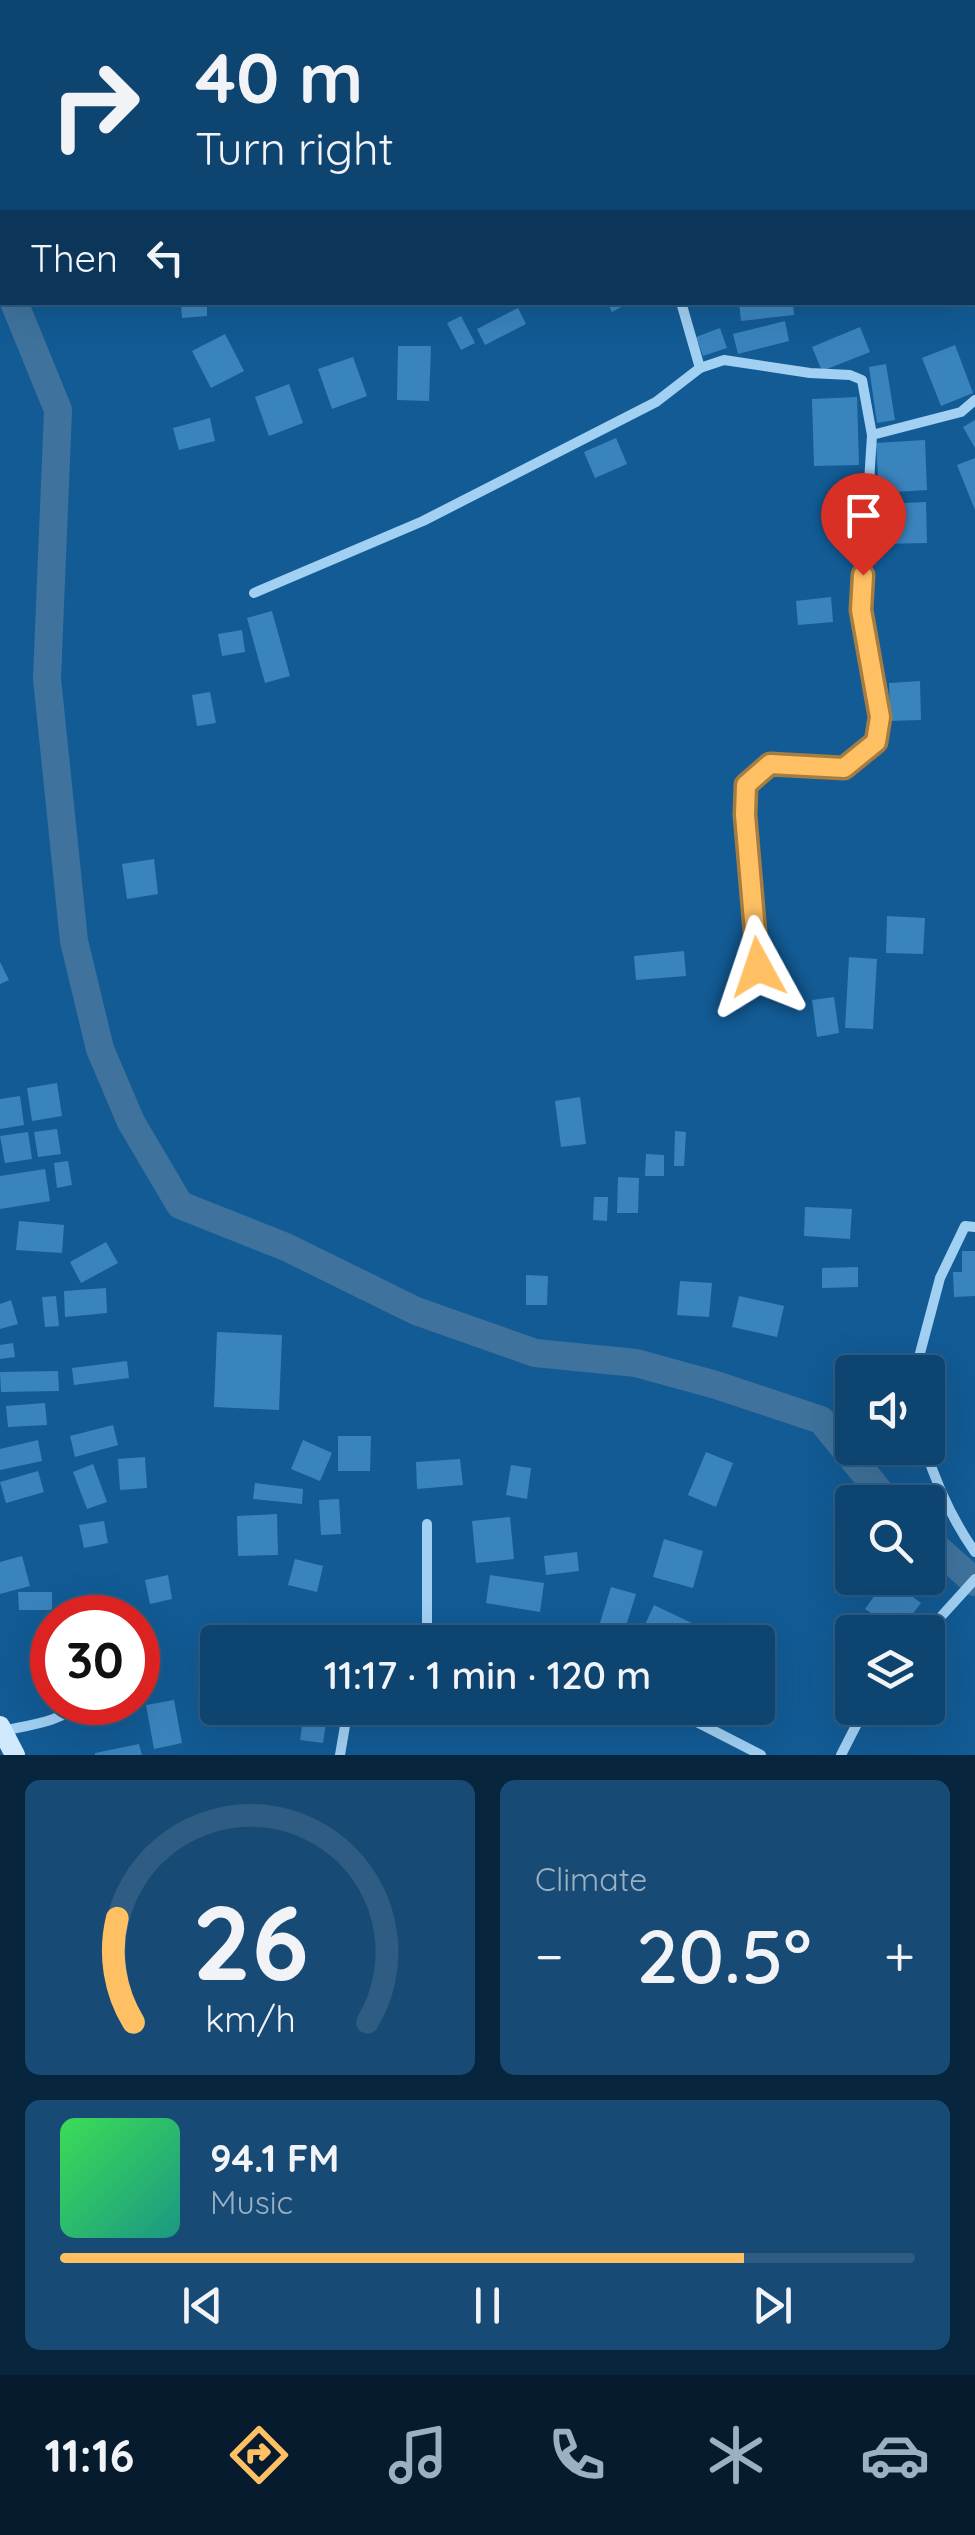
<!DOCTYPE html>
<html lang="en">
<head>
<meta charset="utf-8">
<style>
	:root { --surface:#0e4470; --page:#174b75; --text:#f1f3f6; --muted:#9bb0c3; --line:#2e5c83; --accent:#ffc063 }
	body { margin:0; font-family:Quicksand,sans-serif; background:var(--page); color:var(--text); height:100vh; display:flex; flex-direction:column; font-size:38px; white-space:nowrap }
	* { box-sizing:border-box; margin:0 }
	p { font-size:32px; color:var(--muted) }
	.icon { flex:none; width:55px; height:55px; fill:none; stroke:currentColor; stroke-width:2; stroke-linecap:round; stroke-linejoin:round }
	.map { position:relative; height:1755px; overflow:hidden }
	.details { display:flex; flex-direction:column; gap:25px; padding:25px; background:#08253e; flex:1 }
	.details>* { flex:none }
	.banner { position:absolute; left:0px; top:0px; width:975px; height:305px; box-shadow:0 10px 40px #0002,0 0 0 2px var(--line); background:#0e4470; color:var(--text); overflow:hidden }
	.controls { position:absolute; left:835px; top:1355px; display:grid; gap:20px }
	.controls a { display:grid; place-items:center; width:110px; height:110px; border-radius:10px; background:var(--surface); box-shadow:0 10px 40px #0002,0 0 0 2px var(--line); font-size:50px }
	.speed { position:absolute; left:30px; top:1595px; display:flex; gap:20px; font-size:50px; font-weight:700; text-align:center }
	.speed>* { display:grid; place-content:center; width:130px; height:130px; border-radius:50%; background:var(--surface); box-shadow:0 10px 40px #0002,0 0 0 2px var(--line); line-height:1 }
	.speed .limit { border:15px solid #d22; background:#fff; color:#111 }
	.pin { position:absolute; display:grid; place-items:center; width:85px; height:85px; color:#fff; margin:-102px -42px; border-radius:50% 50% 50% 0; rotate:-45deg; box-shadow:0 0 10px #0007 }
	.pin .icon { rotate:45deg }
	.me { position:absolute; width:110px; margin:-55px; rotate:355deg; stroke-linejoin:round; filter:drop-shadow(0 0 8px #0008) }
	.turn { display:flex; align-items:center; gap:35px; height:210px; padding:0 30px; font-size:45px }
	.turn .icon { width:130px; height:130px; stroke-width:2.5 }
	.turn b { display:block; font-size:70px; line-height:85px }
	.then { display:flex; align-items:center; height:95px; padding:0 30px; background:#0003; gap:20px; font-size:38px }
	.big { font-size:75px; font-weight:600; line-height:1.1 }
	.details .tile { flex:1; display:flex; flex-direction:column; justify-content:center; gap:15px; min-width:0; padding:0 35px; border-radius:15px; background:var(--page) }
	.details .dial { align-items:center; gap:0 }
	.dial svg { height:260px; overflow:visible; fill:none; stroke:var(--line); stroke-width:7; stroke-linecap:round; text-anchor:middle }
	.dial text { fill:var(--text); stroke:none }
	.song { display:flex; align-items:center; gap:30px }
	.cover { width:120px; height:120px; border-radius:15px; background:linear-gradient(135deg,hsl(130 70% 55%),hsl(170 70% 35%)) }
	.played { height:10px; border-radius:5px; background:linear-gradient(90deg,var(--accent) 80%,var(--line) 80%) }
	.keys { display:flex; justify-content:space-around; direction:ltr }
	.heat { display:flex; justify-content:space-between; align-items:center; font-size:55px; direction:ltr }
	.details .tiles { flex:1; display:grid; gap:25px; grid-template-columns:1fr 1fr }
	.tile:last-child { grid-column:span 2 }
	.trip { position:absolute; left:200px; top:1625px; width:575px; height:100px; border-radius:10px; background:var(--surface); box-shadow:0 10px 40px #0002,0 0 0 2px var(--line); font-weight:600; line-height:100px; text-align:center }
	.tab-bar { display:flex; height:160px; justify-content:space-around; align-items:center; background:#061b2d; color:var(--muted) }
	.tab-bar .icon { width:70px; height:70px }
	.tab-bar .active { color:var(--accent) }
	.tab-bar b { font-size:45px; color:var(--text) }
	.map>svg:first-child { display:block }
</style>
</head>
<body>
<div class="map">
<svg width="975" height="1755" viewBox="0 0 975 1755">
	<rect width="100%" height="100%" fill="#125b95"/>
	<g fill="none" stroke-linecap="round" stroke-linejoin="round">
		<g stroke="#3f739d" stroke-width="28">
			<polyline points="0,263 2,271"/>
			<polyline points="14,302 58,410 47,679 74,941 100,1049 131,1122 180,1205 286,1247 416,1311 535,1353 636,1363 716,1385 821,1420 888,1502"/>
			<polyline points="928,1540 975,1582"/>
		</g>
	</g>
	<g fill="#3a84be">
		<polygon points="607,302 631,302 612,312"/>
		<polygon points="739,302 793,302 794,315 741,321"/>
		<polygon points="207,304 207,316 182,318 181,305"/>
		<polygon points="518,308 526,324 485,345 477,329"/>
		<polygon points="461,316 475,343 461,350 447,323"/>
		<polygon points="785,321 789,341 738,354 733,334"/>
		<polygon points="860,327 870,352 822,371 812,347"/>
		<polygon points="720,328 727,348 703,356 696,337"/>
		<polygon points="225,334 244,371 211,388 192,351"/>
		<polygon points="955,345 973,393 941,406 922,358"/>
		<polygon points="398,346 431,346 429,401 397,400"/>
		<polygon points="353,357 367,396 332,409 318,369"/>
		<polygon points="886,364 895,420 877,423 869,367"/>
		<polygon points="289,384 303,423 269,436 255,397"/>
		<polygon points="857,397 859,465 814,466 812,399"/>
		<polygon points="210,418 215,441 179,450 173,428"/>
		<polygon points="975,420 975,448 963,427"/>
		<polygon points="616,438 627,464 595,478 584,452"/>
		<polygon points="925,440 927,490 879,493 876,443"/>
		<polygon points="975,458 975,510 957,465"/>
		<polygon points="830,495 854,495 855,516 831,517"/>
		<polygon points="926,502 927,543 881,544 880,504"/>
		<polygon points="831,597 833,622 798,625 796,601"/>
		<polygon points="272,611 290,676 265,683 247,618"/>
		<polygon points="242,630 245,652 222,656 218,634"/>
		<polygon points="920,681 921,720 890,721 889,683"/>
		<polygon points="210,692 216,723 197,726 192,695"/>
		<polygon points="154,859 158,894 127,899 122,864"/>
		<polygon points="887,916 925,918 923,954 886,953"/>
		<polygon points="684,951 686,976 636,980 634,956"/>
		<polygon points="849,957 877,959 873,1029 845,1028"/>
		<polygon points="0,962 9,980 0,984"/>
		<polygon points="834,997 839,1033 817,1037 812,1000"/>
		<polygon points="57,1083 62,1116 32,1121 27,1088"/>
		<polygon points="20,1096 24,1125 0,1129 0,1099"/>
		<polygon points="580,1097 586,1144 561,1147 555,1101"/>
		<polygon points="57,1129 61,1154 38,1157 34,1132"/>
		<polygon points="675,1131 686,1132 684,1166 674,1166"/>
		<polygon points="28,1132 32,1159 5,1163 0,1136"/>
		<polygon points="646,1154 664,1155 664,1176 645,1176"/>
		<polygon points="68,1161 72,1185 57,1188 54,1163"/>
		<polygon points="45,1169 50,1201 0,1209 0,1176"/>
		<polygon points="618,1177 639,1178 638,1213 617,1213"/>
		<polygon points="594,1197 608,1197 607,1221 593,1220"/>
		<polygon points="805,1207 852,1209 850,1239 804,1236"/>
		<polygon points="19,1221 64,1225 62,1253 16,1250"/>
		<polygon points="106,1242 118,1263 81,1283 70,1262"/>
		<polygon points="962,1251 975,1251 975,1296 954,1297 953,1272 962,1272"/>
		<polygon points="858,1267 858,1287 822,1288 822,1268"/>
		<polygon points="526,1275 548,1276 547,1305 526,1305"/>
		<polygon points="680,1281 712,1283 709,1317 677,1315"/>
		<polygon points="106,1288 107,1313 65,1317 64,1291"/>
		<polygon points="56,1296 59,1326 45,1327 42,1297"/>
		<polygon points="739,1296 784,1306 777,1337 732,1327"/>
		<polygon points="11,1300 18,1324 0,1329 0,1304"/>
		<polygon points="217,1332 282,1335 279,1410 214,1407"/>
		<polygon points="13,1343 15,1357 0,1359 0,1345"/>
		<polygon points="127,1361 129,1378 74,1385 72,1368"/>
		<polygon points="58,1371 59,1391 1,1392 0,1372"/>
		<polygon points="45,1403 47,1425 8,1427 6,1406"/>
		<polygon points="113,1425 118,1445 75,1457 70,1436"/>
		<polygon points="338,1436 371,1436 370,1471 338,1471"/>
		<polygon points="38,1440 42,1461 0,1470 0,1449"/>
		<polygon points="303,1440 332,1453 320,1481 291,1469"/>
		<polygon points="706,1452 733,1463 716,1507 688,1495"/>
		<polygon points="145,1457 147,1488 120,1490 118,1459"/>
		<polygon points="460,1459 463,1485 417,1489 416,1462"/>
		<polygon points="93,1464 107,1502 87,1509 73,1472"/>
		<polygon points="511,1465 531,1468 527,1499 506,1495"/>
		<polygon points="38,1471 44,1492 6,1503 0,1482"/>
		<polygon points="255,1483 303,1489 302,1504 253,1499"/>
		<polygon points="339,1499 341,1534 321,1535 319,1500"/>
		<polygon points="277,1514 278,1555 238,1556 237,1516"/>
		<polygon points="510,1517 514,1559 476,1563 472,1521"/>
		<polygon points="104,1521 108,1543 84,1548 79,1525"/>
		<polygon points="664,1539 703,1551 693,1588 653,1577"/>
		<polygon points="577,1552 579,1571 546,1575 544,1556"/>
		<polygon points="22,1556 30,1586 0,1594 0,1562"/>
		<polygon points="295,1559 323,1566 317,1592 288,1585"/>
		<polygon points="168,1575 172,1599 150,1604 145,1580"/>
		<polygon points="490,1575 544,1583 540,1612 486,1603"/>
		<polygon points="887,1578 921,1603 899,1632 865,1609"/>
		<polygon points="611,1587 636,1594 621,1642 608,1642 595,1639"/>
		<polygon points="18,1592 52,1592 52,1610 19,1610"/>
		<polygon points="654,1605 700,1627 693,1642 637,1642"/>
		<polygon points="859,1622 874,1632 852,1632 852,1664 837,1652"/>
		<polygon points="46,1632 52,1632 52,1660 48,1661"/>
		<polygon points="174,1700 182,1743 154,1749 146,1705"/>
		<polygon points="304,1713 327,1716 323,1743 300,1740"/>
		<polygon points="139,1744 142,1755 95,1755 95,1753"/>
	</g>
	<g fill="none" stroke-linecap="round" stroke-linejoin="round">
		<g stroke="#a1d0f3" stroke-width="10">
			<polyline points="618,0 618,2"/>
			<polyline points="681,302 700,368"/>
			<polyline points="254,593 423,521 656,402 700,368 724,360 810,373 850,375 862,380 872,435"/>
			<polyline points="758,967 745,815 746,785 770,764 844,767 875,742 881,717 861,610 872,435 961,412 975,400"/>
			<polyline points="915,1372 940,1278 965,1226 975,1227"/>
			<path d="M925,1448C936,1483 953,1521 975,1552"/>
			<polyline points="427,1524 427,1642"/>
			<polyline points="927,1632 975,1579"/>
			<polyline points="537,1708 573,1714 687,1717 761,1755"/>
			<path d="M2,1731C29,1725 62,1722 82,1702"/>
			<polyline points="340,1755 348,1708"/>
			<polyline points="841,1755 865,1708"/>
		</g>
		<polyline stroke="#d0e9fd" stroke-width="20" points="0,1726 15,1755"/>
	</g>
	<g fill="none" stroke-linecap="round" stroke-linejoin="round">
		<g stroke="#a67d40" stroke-width="25">
			<polyline id="route" points="758,967 745,815 746,785 770,764 844,768 876,742 880,717 861,610 863,575"/>
		</g>
		<use href="#route" stroke="#ffc063" stroke-width="18"/>
	</g>
</svg>
<div class="controls">
<a><svg class="icon" aria-label="sound" viewBox="0 0 24 24"><path d="M4 9h4l5-4v14l-5-4H4zM17 9q2 3 0 6"/></svg></a>
<a><svg class="icon" aria-label="search" viewBox="0 0 24 24"><circle cx="10" cy="10" r="6"/><path d="M15 15l6 6"/></svg></a>
<a><svg class="icon" aria-label="layers" viewBox="0 0 24 24"><path d="M12 4l9 5-9 5-9-5zM3 14l9 5 9-5"/></svg></a>
</div>
<div class="speed"><div class="limit">30</div></div>
<div class="pin" style="left:863px;top:575px;background:#d93025"><svg class="icon" aria-label="arrive" viewBox="0 0 24 24"><path d="M6 21V4h12l-3 4 3 4H6"/></svg></div>
<svg class="me" style="left:758px;top:967px" viewBox="-20 -20 40 40"><path d="M0-17L14 15 0 8-14 15z" fill="#ffc063" stroke="#fff" stroke-width="4"/></svg>
<div class="trip">11:17 · 1 min · 120 m</div>
<div class="banner">
<div class="turn"><svg class="icon" aria-label="right" viewBox="0 0 24 24"><path d="M7 20v-9h11M14 6l5 5-5 5"/></svg><div><b>40 m</b>Turn right</div></div>
<div class="then">Then<svg class="icon" aria-label="left" viewBox="0 0 24 24"><path d="M17 20v-9H6M10 6l-5 5 5 5"/></svg></div>
</div>
</div>
<section class="details">
<div class="tiles">
<div class="tile dial"><svg viewBox="0 0 100 80">
<path d="M14 69A42 42 0 1 1 86 69"/>
<path d="M14 69A42 42 0 0 1 9 37" stroke="#ffc063"/>
<text x="50" y="56" font-size="32" font-weight="700">26</text>
<text x="50" y="72" font-size="11">km/h</text>
</svg></div>
<div class="tile"><p>Climate</p>
<div class="heat"><a>−</a><b class="big">20.5°</b><a>+</a></div>
</div>
<div class="tile">
<div class="song"><i class="cover"></i><div><b>94.1 FM</b><p>Music</p></div></div>
<div class="played"></div>
<div class="keys"><svg class="icon" aria-label="previous" viewBox="0 0 24 24"><path d="M18 5L8 12l10 7zM5 5v14"/></svg><svg class="icon" aria-label="pause" viewBox="0 0 24 24"><path d="M8 5v14M16 5v14"/></svg><svg class="icon" aria-label="next" viewBox="0 0 24 24"><path d="M6 5l10 7-10 7zM19 5v14"/></svg></div>
</div>
</div>
</section>
<nav class="tab-bar">
<b>11:16</b>
<svg class="icon active" aria-label="directions" viewBox="0 0 24 24"><path d="M12 3l9 9-9 9-9-9zM9 14v-3h6M13 9l2 2-2 2"/></svg>
<svg class="icon" aria-label="music" viewBox="0 0 24 24"><path d="M9 18V5l10-2v13"/><circle cx="6" cy="18" r="3"/><circle cx="16" cy="16" r="3"/></svg>
<svg class="icon" aria-label="phone" viewBox="0 0 24 24"><path d="M5 4h4l2 5-3 2q2 4 5 5l2-3 5 2v4C11 20 4 13 5 4z"/></svg>
<svg class="icon" aria-label="climate" viewBox="0 0 24 24"><path d="M12 3v18M4 7l16 10M4 17L20 7"/></svg>
<svg class="icon" aria-label="car" viewBox="0 0 24 24"><path d="M5 17H2v-5l4-1 3-4h7l3 4 3 1v5h-3M9 17h6M6 11h13"/><circle cx="7" cy="17" r="2"/><circle cx="17" cy="17" r="2"/></svg>
</nav>
</body>
</html>
